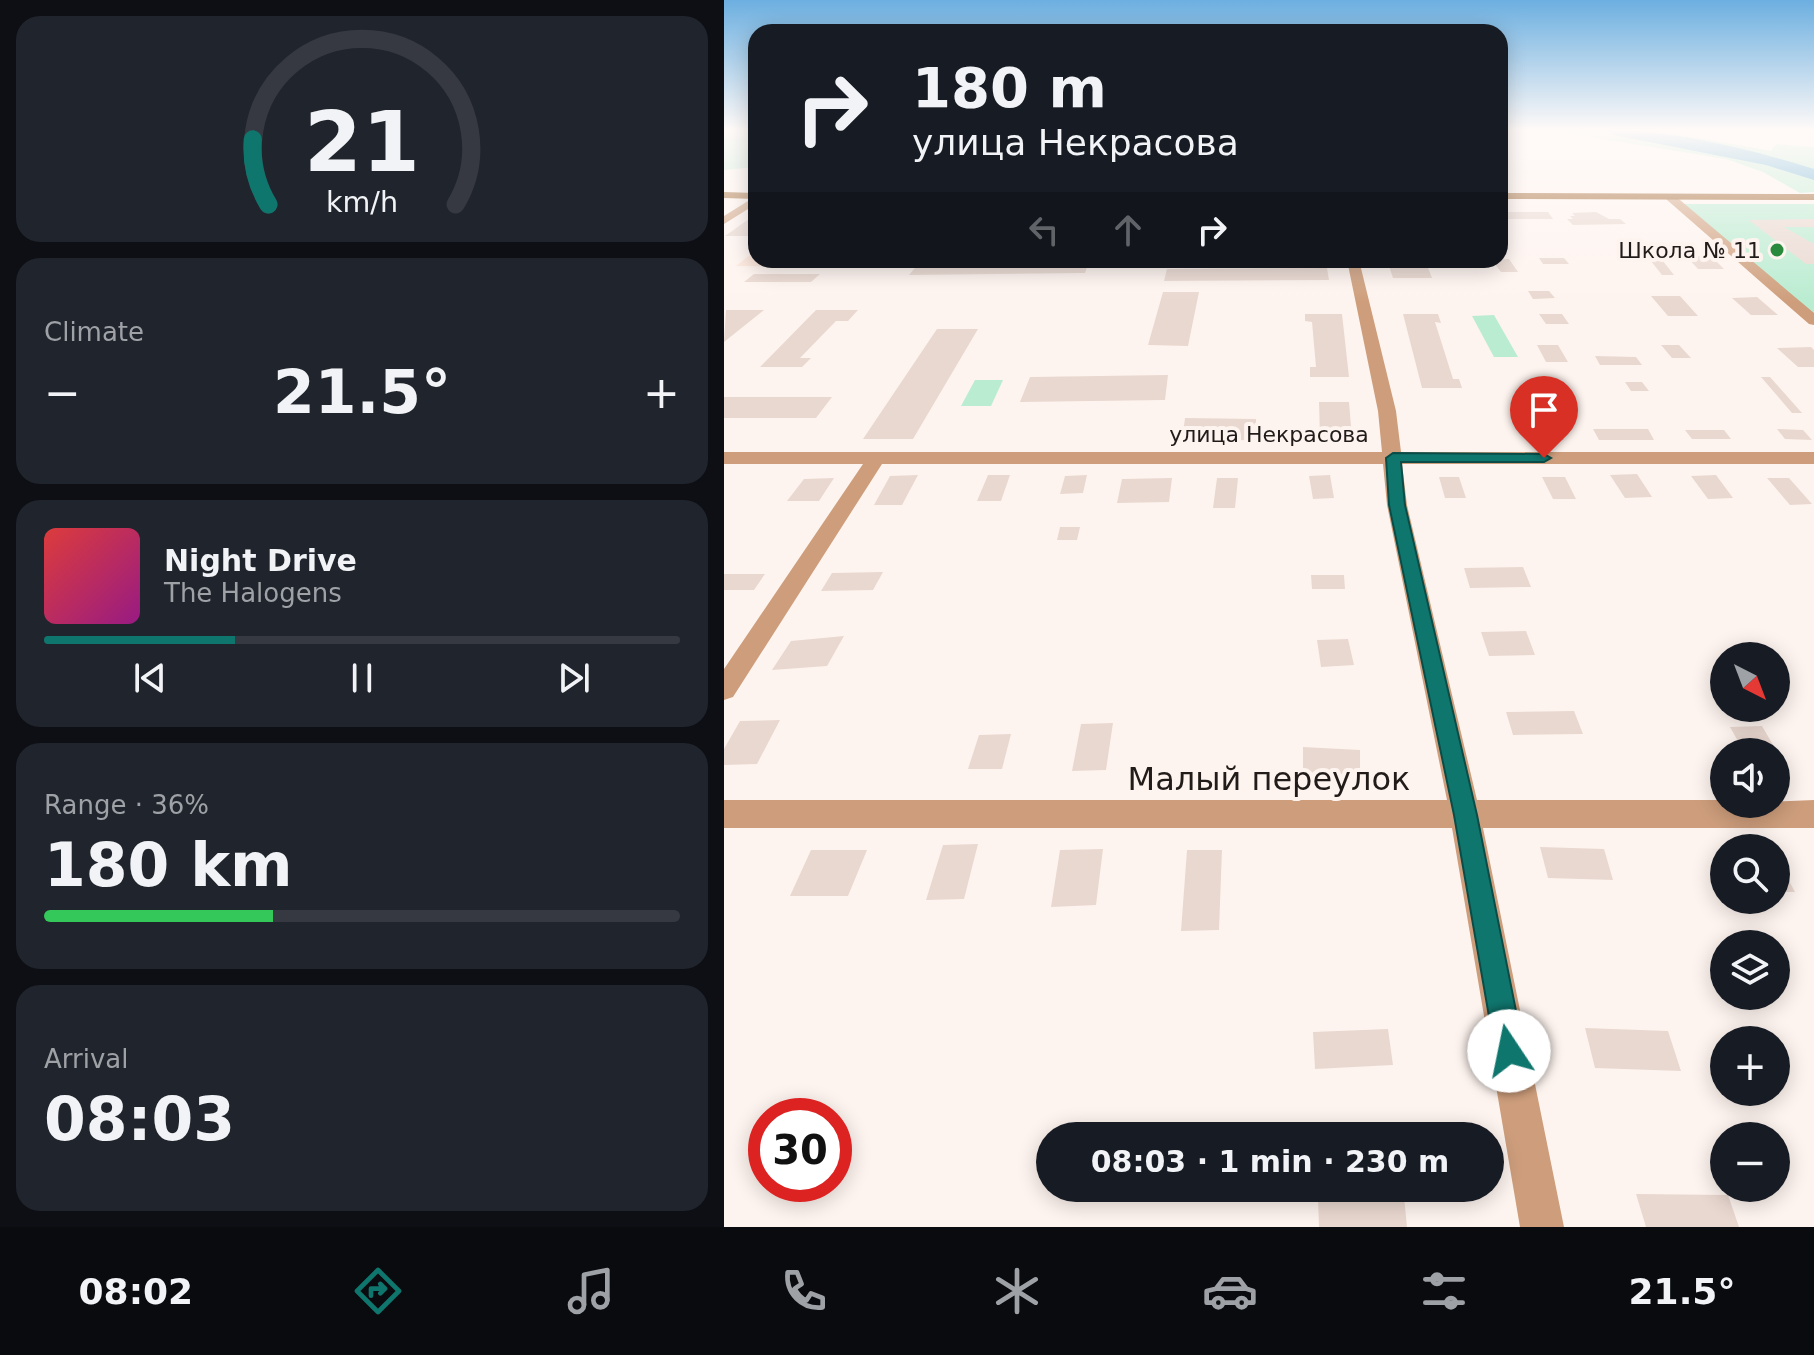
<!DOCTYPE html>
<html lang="en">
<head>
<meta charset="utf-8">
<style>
	:root { --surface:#171b24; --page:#20242c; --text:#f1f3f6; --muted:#9ea1a6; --line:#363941; --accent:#0f766e }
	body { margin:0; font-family:"DejaVu Sans",sans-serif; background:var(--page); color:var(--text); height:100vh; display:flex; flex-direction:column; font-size:30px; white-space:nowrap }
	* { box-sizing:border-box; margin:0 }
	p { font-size:26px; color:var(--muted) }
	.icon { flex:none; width:44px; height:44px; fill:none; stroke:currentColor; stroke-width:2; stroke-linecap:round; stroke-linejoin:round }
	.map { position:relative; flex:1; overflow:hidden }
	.details { display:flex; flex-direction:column; gap:16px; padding:16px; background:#0d0f14; width:724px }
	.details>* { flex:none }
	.banner { position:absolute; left:24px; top:24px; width:760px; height:244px; border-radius:24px; box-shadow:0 4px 20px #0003; background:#171b24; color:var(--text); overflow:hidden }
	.needle { width:52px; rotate:138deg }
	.fabs { position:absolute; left:986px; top:642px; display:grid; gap:16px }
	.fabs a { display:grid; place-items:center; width:80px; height:80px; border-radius:50%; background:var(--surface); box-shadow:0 4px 20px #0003; font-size:40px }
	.speed { position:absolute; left:24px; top:1098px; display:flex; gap:16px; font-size:40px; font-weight:700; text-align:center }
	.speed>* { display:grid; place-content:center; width:104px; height:104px; border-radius:50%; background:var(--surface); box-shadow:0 4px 20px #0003; line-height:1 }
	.speed .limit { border:12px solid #d22; background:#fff; color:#111 }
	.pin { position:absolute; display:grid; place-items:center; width:68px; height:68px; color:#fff; margin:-82px -34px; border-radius:50% 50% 50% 0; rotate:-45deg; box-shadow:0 0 8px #0007 }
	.pin .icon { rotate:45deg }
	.me { position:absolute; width:88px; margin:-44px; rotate:349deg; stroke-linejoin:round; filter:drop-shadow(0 0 6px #0008) }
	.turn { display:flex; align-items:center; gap:28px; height:168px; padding:0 32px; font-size:36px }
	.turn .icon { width:104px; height:104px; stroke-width:2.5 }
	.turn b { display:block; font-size:56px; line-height:68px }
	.lanes { display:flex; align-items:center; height:76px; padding:0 32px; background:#0003; justify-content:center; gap:40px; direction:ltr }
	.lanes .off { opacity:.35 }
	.big { font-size:60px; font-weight:800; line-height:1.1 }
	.details .card { flex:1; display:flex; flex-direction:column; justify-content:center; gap:12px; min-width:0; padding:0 28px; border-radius:24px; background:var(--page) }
	.details .dial { align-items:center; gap:0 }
	.dial svg { height:208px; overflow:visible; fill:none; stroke:var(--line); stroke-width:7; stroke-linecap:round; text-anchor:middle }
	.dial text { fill:var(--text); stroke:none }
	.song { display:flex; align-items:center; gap:24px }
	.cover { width:96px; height:96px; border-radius:12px; background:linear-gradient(135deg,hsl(0 70% 55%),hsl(310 70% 35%)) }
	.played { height:8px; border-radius:4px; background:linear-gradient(90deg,var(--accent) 30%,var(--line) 30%) }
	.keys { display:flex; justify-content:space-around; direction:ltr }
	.heat { display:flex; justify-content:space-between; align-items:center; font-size:44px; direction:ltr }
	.charge { height:12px; border-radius:6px; background:linear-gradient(90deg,#34c759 36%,var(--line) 0) }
	.trip { position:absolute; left:312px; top:1122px; width:468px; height:80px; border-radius:40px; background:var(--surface); box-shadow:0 4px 20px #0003; font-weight:800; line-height:80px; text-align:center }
	.tab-bar { display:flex; height:128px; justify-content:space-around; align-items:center; background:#090b0e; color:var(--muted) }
	.tab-bar .icon { width:56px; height:56px }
	.tab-bar .on { color:var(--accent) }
	.tab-bar b { font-size:36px; color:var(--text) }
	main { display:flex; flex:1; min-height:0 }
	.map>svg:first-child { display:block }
</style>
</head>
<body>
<main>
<section class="details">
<div class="card dial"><svg viewBox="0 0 100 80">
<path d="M14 69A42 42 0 1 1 86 69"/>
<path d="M14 69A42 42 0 0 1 8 44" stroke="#0f766e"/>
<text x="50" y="56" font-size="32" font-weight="700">21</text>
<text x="50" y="72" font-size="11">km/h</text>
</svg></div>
<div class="card"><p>Climate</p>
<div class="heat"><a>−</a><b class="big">21.5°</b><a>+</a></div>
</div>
<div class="card">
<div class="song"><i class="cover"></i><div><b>Night Drive</b><p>The Halogens</p></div></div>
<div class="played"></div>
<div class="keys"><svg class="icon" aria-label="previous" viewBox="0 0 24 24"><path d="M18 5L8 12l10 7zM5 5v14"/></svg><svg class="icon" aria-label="pause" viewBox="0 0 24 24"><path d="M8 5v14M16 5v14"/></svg><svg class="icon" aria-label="next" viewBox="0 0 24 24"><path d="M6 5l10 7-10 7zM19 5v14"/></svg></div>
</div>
<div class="card"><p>Range · 36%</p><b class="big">180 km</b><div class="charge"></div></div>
<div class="card"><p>Arrival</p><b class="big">08:03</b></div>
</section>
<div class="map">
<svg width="1090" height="1227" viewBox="0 0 1090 1227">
	<rect width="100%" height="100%" fill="#fef4ef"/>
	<polygon fill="#fde5d9" points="32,250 32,260 101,260 94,267 12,266"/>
	<g fill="#b9ecd1">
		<polygon points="0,130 32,132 32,167 0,170"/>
		<polygon points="823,130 942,132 1047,151 1052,144 1090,147 1090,192 1076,193 1039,172 1002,159"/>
		<polygon points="955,204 1090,204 1090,321"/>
		<polygon points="770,315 794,357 770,357 748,316"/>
		<polygon points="251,380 279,380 267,406 237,406"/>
	</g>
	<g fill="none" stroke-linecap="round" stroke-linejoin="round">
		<path fill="#53a8d3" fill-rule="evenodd" d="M882,130C949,130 1026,149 1090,169V180L1042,165L890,135Z"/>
	</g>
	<g fill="#e9d8d0">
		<polygon points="776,212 824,212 829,219 776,219"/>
		<polygon points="872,212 885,219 896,219 902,224 849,225 843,219 849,219 846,216 851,216 848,213"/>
		<polygon points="32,214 32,233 28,236 1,236"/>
		<polygon points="1090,219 1090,227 1060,227 1090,244 1090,264 1082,264 1025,220"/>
		<polygon points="962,256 987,256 1000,269 974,269"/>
		<polygon points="815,258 840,258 845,264 819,264"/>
		<polygon points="785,259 794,272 777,272 768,260"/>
		<polygon points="663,260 701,260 708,278 669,278"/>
		<polygon points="365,261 361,273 185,275 195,263"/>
		<polygon points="927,261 939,261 950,275 938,275"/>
		<polygon points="603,268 605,280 440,281 443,269"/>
		<polygon points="30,274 96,274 87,282 20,282"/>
		<polygon points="804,291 825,291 831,298 809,299"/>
		<polygon points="439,292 475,292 464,346 424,345"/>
		<polygon points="927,296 956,296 974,316 944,316"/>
		<polygon points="1033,297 1054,315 1027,315 1008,298"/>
		<polygon points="2,310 40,310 0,342"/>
		<polygon points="92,310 134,310 124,321 112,321 76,358 87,358 78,367 36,367"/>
		<polygon points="581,314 618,314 625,377 586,377 586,367 592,367 588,322 581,321"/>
		<polygon points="679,314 714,314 717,323 711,322 729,379 735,379 738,388 698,388"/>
		<polygon points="815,314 838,314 845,324 822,324"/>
		<polygon points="213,329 254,329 189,439 139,439"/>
		<polygon points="813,345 834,345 844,362 822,362"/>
		<polygon points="937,345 955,345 967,358 948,358"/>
		<polygon points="1087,347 1090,350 1090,367 1074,367 1053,348"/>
		<polygon points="871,356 912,357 918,365 876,365"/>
		<polygon points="444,375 441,400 296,402 306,377"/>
		<polygon points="1037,377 1046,377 1078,413 1068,413"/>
		<polygon points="901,382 918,382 925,391 907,391"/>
		<polygon points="0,397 108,397 92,418 0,418"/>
		<polygon points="595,402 625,402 628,438 596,438"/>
		<polygon points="461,418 532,419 532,440 458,441"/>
		<polygon points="834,429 840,440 815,441 810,430"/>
		<polygon points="869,429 924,429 930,440 875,440"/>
		<polygon points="1053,429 1079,430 1088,440 1061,439"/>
		<polygon points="961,430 1000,430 1007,439 968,439"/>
		<polygon points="913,474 928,497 901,498 886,475"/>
		<polygon points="194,475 178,505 150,505 166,476"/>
		<polygon points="264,475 286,475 277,501 253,501"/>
		<polygon points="363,475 359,493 336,494 341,476"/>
		<polygon points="606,475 610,498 589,499 585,476"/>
		<polygon points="992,475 1009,498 984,499 967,476"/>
		<polygon points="715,477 735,477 742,498 721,498"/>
		<polygon points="818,477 841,477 852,499 829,499"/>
		<polygon points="110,478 95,501 63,501 80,479"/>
		<polygon points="448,478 445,502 393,503 398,479"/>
		<polygon points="493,478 514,478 511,508 489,508"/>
		<polygon points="1043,478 1065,478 1088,504 1066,505"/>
		<polygon points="336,527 356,527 353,540 333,540"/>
		<polygon points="799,567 807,587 746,588 740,568"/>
		<polygon points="159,572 149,590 97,591 108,573"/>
		<polygon points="0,574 41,574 30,590 0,590"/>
		<polygon points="587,575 620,575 621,589 588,589"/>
		<polygon points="802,631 811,655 765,656 757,632"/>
		<polygon points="120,636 103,666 48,670 67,641"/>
		<polygon points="624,639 630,665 597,667 593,640"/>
		<polygon points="850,711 859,734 789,735 782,712"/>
		<polygon points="56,720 33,764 0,765 0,749 16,721"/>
		<polygon points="389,723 382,770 348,771 357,724"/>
		<polygon points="1038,726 1059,762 1052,762 1052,752 1020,752 1006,727"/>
		<polygon points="287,734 278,769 244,769 255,735"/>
		<polygon points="579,747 636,750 636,775 579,772"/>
		<polygon points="254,844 240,899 202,900 219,845"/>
		<polygon points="816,847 880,849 889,880 824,878"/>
		<polygon points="379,849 372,905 327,907 336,850"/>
		<polygon points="87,850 143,850 124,896 66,896"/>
		<polygon points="463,850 498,850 495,930 457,931"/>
		<polygon points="1052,868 1058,868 1071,892 1052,892"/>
		<polygon points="861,1028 944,1031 957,1071 871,1068"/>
		<polygon points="664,1029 669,1065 591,1069 589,1032"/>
		<polygon points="912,1194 1004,1195 1015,1227 922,1227"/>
		<polygon points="594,1197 680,1197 683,1227 595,1227"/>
	</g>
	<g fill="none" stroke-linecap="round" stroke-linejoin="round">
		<g fill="#ce9e7c" fill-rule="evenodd">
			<polygon points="942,195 950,195 1090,313 1090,325 1085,324 942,199"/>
			<polygon points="32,196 32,204 0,224 0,216"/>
			<polygon points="623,260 635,260 672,411 677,452 1090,452 1090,464 678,464 683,505 753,800 1000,800 1000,804 1090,800 1090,828 759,828 840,1227 796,1227 728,828 0,828 0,800 723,800 663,505 659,464 158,464 9,697 0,700 0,669 139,464 0,464 0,452 658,452 654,411"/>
		</g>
		<g fill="#99581e" fill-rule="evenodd">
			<polygon points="0,192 32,193 32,199 0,198"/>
			<polygon points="776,193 1090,194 1090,200 776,199"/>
		</g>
	</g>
	<linearGradient id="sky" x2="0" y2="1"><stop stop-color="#6cafe0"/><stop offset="0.43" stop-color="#fffaf8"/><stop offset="1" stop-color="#fffaf8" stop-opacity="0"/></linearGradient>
	<rect width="1090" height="302" fill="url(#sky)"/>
	<polygon fill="#0f766e" stroke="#0a4d48" stroke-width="2" points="669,453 820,454 827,458 820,462 677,462 681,505 753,815 800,1051 795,1061 785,1065 775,1061 771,1051 730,815 665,505 662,458"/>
	<circle fill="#298a3d" stroke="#fef4ef" stroke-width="3" cx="1053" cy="250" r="8"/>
	<g text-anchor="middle" stroke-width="8" stroke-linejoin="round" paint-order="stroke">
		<g font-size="22" fill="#211c19" stroke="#fef4ef" text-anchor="end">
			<text x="1037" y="258">Школа № 11</text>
		</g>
		<g font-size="22" fill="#211c19" stroke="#fef4ef">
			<text x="545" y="442">улица Некрасова</text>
		</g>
		<g font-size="32" fill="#211c19" stroke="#fef4ef">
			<text x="545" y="790">Малый переулок</text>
		</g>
	</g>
</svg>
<div class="fabs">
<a><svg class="needle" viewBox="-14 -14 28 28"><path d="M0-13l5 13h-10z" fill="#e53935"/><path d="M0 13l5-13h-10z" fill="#9ea1a6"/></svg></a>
<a><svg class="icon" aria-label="sound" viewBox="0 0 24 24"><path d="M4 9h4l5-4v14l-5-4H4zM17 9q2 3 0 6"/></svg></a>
<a><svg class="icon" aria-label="search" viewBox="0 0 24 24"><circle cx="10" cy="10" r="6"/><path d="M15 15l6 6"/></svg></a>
<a><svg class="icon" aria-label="layers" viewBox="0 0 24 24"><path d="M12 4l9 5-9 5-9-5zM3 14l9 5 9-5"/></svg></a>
<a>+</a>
<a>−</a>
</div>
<div class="speed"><div class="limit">30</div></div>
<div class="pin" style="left:820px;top:458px;background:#d93025"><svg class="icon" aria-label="arrive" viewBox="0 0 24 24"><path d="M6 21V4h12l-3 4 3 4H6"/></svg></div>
<svg class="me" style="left:785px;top:1051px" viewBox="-20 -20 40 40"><circle r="19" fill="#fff"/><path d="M0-13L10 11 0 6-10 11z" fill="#0f766e"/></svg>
<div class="trip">08:03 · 1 min · 230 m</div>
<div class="banner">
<div class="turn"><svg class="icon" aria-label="right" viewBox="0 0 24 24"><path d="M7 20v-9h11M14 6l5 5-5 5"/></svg><div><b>180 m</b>улица Некрасова</div></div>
<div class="lanes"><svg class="icon off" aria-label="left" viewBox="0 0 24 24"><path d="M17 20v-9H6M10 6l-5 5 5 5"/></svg><svg class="icon off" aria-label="ahead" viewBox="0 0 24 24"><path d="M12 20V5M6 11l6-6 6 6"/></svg><svg class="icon" aria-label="right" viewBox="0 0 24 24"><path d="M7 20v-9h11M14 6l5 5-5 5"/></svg></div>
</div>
</div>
</main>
<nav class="tab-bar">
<b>08:02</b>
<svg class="icon on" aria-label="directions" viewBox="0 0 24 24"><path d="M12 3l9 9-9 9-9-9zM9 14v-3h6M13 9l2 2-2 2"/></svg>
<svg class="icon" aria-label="music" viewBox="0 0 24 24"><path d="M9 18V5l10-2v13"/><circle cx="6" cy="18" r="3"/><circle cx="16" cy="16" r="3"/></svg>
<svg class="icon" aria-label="phone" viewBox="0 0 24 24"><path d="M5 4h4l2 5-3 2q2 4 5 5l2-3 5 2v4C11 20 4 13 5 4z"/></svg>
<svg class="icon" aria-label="climate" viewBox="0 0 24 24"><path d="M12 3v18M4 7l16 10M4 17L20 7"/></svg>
<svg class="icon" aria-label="car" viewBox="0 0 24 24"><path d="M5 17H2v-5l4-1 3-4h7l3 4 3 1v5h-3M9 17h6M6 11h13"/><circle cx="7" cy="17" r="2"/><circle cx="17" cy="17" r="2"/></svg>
<svg class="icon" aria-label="filters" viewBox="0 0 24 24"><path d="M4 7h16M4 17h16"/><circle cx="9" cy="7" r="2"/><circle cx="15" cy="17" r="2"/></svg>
<b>21.5°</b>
</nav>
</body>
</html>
